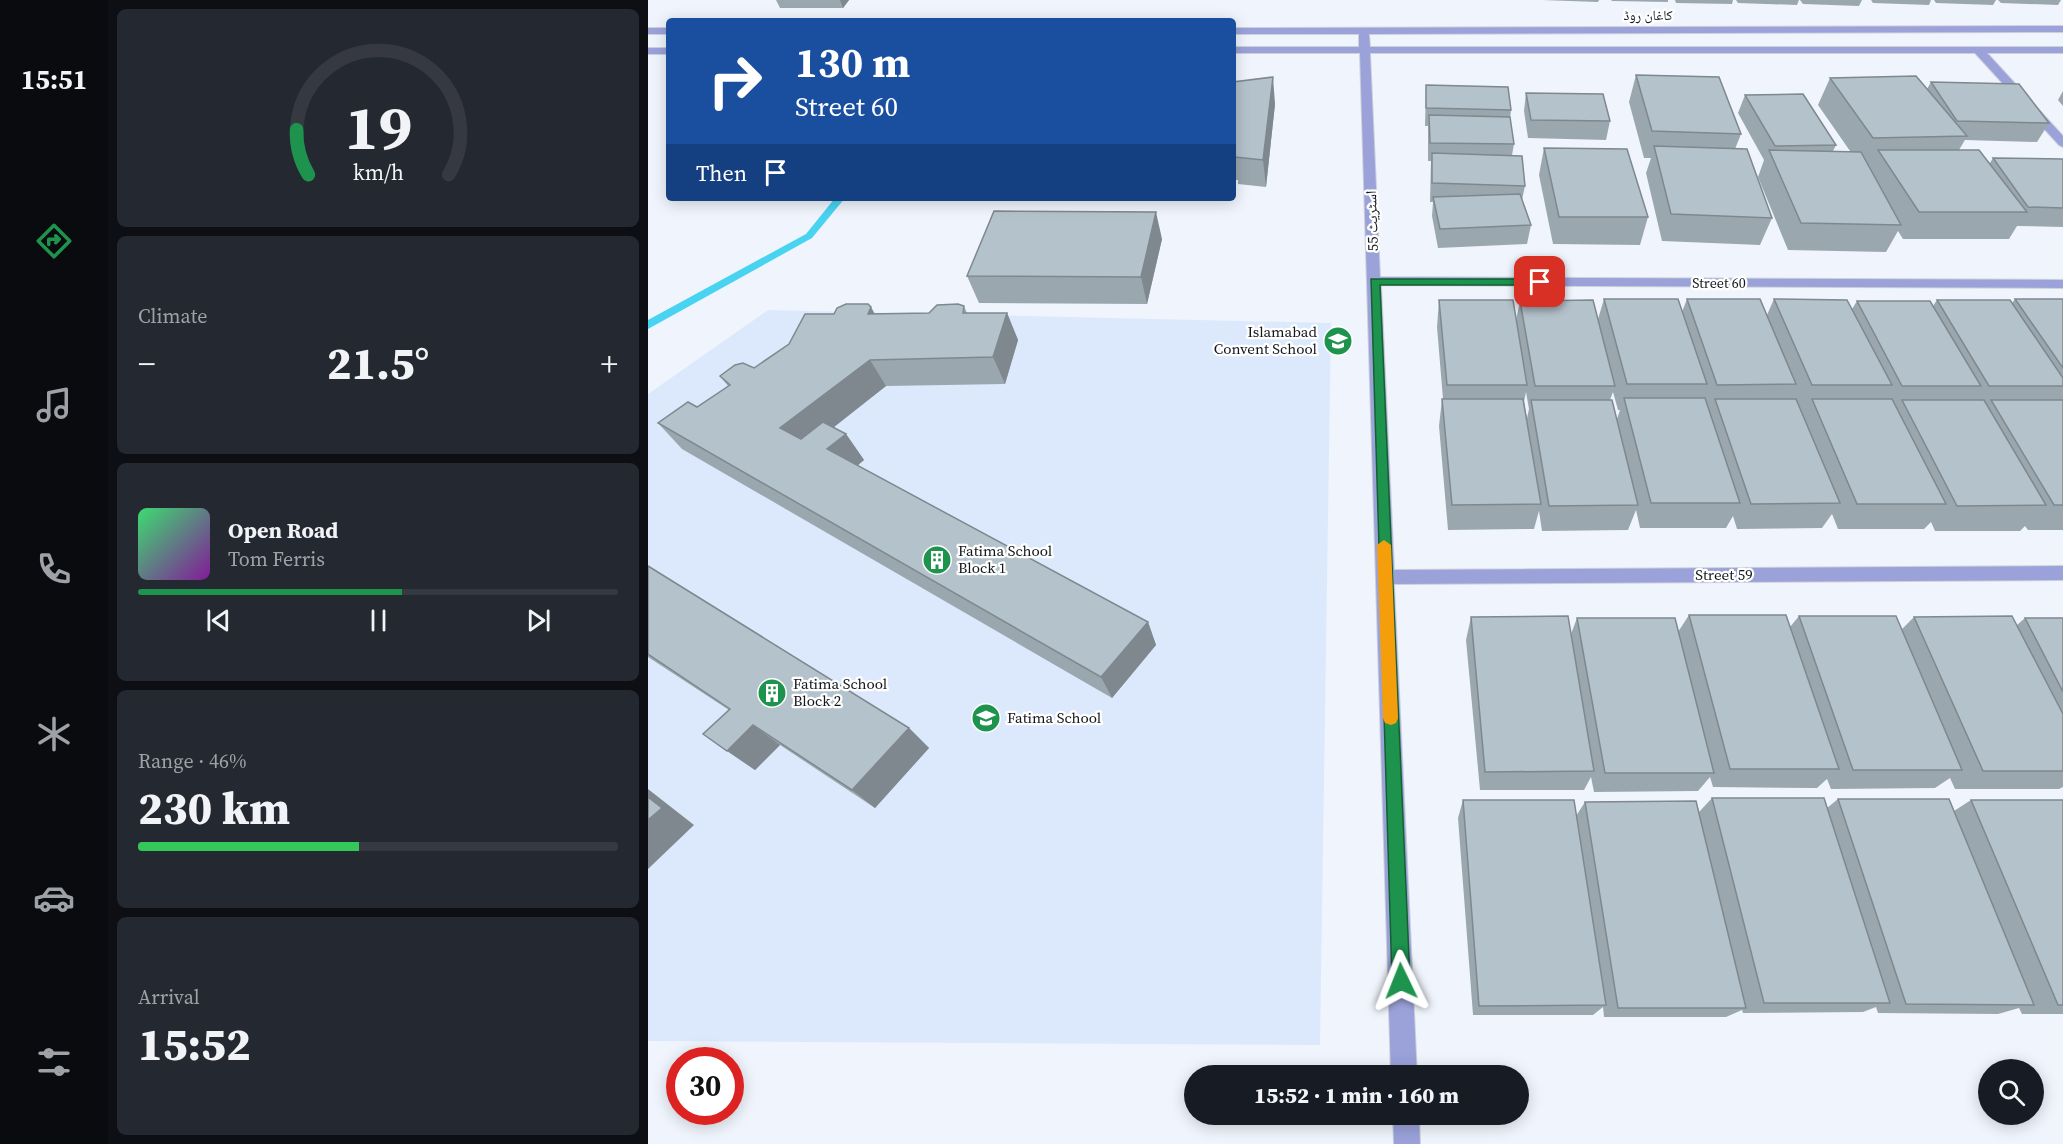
<!DOCTYPE html>
<html lang="en">
<head>
<meta charset="utf-8">
<style>
	:root { --surface:#171b24; --page:#242831; --text:#f1f3f6; --muted:#9ea1a6; --line:#363941; --accent:#1e934e }
	body { margin:0; font-family:"Source Serif 4","Noto Naskh Arabic",serif; background:var(--page); color:var(--text); height:100vh; display:flex; flex-direction:column; font-size:22px; white-space:nowrap }
	* { box-sizing:border-box; margin:0 }
	p { font-size:20px; color:var(--muted) }
	.icon { flex:none; width:33px; height:33px; fill:none; stroke:currentColor; stroke-width:2; stroke-linecap:round; stroke-linejoin:round }
	.map { position:relative; flex:1; overflow:hidden }
	.side { display:flex; flex-direction:column; gap:9px; padding:9px; background:#0d0f14; width:540px }
	.side>* { flex:none }
	.hud { position:absolute; left:18px; top:18px; width:570px; height:183px; border-radius:6px; box-shadow:0 3px 15px #0003; background:#1a4fa0; color:#fff; overflow:hidden }
	.tools { position:absolute; left:1330px; top:1059px; display:grid; gap:12px }
	.tools a { display:grid; place-items:center; width:66px; height:66px; border-radius:50%; background:var(--surface); box-shadow:0 3px 15px #0003; font-size:30px }
	.speed { position:absolute; left:18px; top:1047px; display:flex; gap:12px; font-size:30px; font-weight:700; text-align:center }
	.speed>* { display:grid; place-content:center; width:78px; height:78px; border-radius:50%; background:var(--surface); box-shadow:0 3px 15px #0003; line-height:1 }
	.speed .limit { border:9px solid #d22; background:#fff; color:#111 }
	.pin { position:absolute; display:grid; place-items:center; width:51px; height:51px; color:#fff; margin:-26px; border-radius:12px; box-shadow:0 3px 9px #0006 }
	.me { position:absolute; width:66px; margin:-33px; rotate:358deg; stroke-linejoin:round; filter:drop-shadow(0 0 4px #0008) }
	.turn { display:flex; align-items:center; gap:21px; height:126px; padding:0 30px; font-size:27px }
	.turn .icon { width:78px; height:78px; stroke-width:2.5 }
	.turn b { display:block; font-size:42px; line-height:51px }
	.then { display:flex; align-items:center; height:57px; padding:0 30px; background:#0003; gap:12px; font-size:22px }
	.big { font-size:45px; font-weight:800; line-height:1.1 }
	.side .tile { flex:1; display:flex; flex-direction:column; justify-content:center; gap:9px; min-width:0; padding:0 21px; border-radius:9px; background:var(--page) }
	.side .dial { align-items:center; gap:0 }
	.dial svg { height:156px; overflow:visible; fill:none; stroke:var(--line); stroke-width:7; stroke-linecap:round; text-anchor:middle }
	.dial text { fill:var(--text); stroke:none }
	.song { display:flex; align-items:center; gap:18px }
	.cover { width:72px; height:72px; border-radius:9px; background:linear-gradient(135deg,hsl(140 70% 55%),hsl(290 70% 35%)) }
	.played { height:6px; border-radius:3px; background:linear-gradient(90deg,var(--accent) 55%,var(--line) 55%) }
	.keys { display:flex; justify-content:space-around; direction:ltr }
	.heat { display:flex; justify-content:space-between; align-items:center; font-size:33px; direction:ltr }
	.charge { height:9px; border-radius:4px; background:linear-gradient(90deg,#34c759 46%,var(--line) 0) }
	.trip { position:absolute; left:536px; top:1065px; width:345px; height:60px; border-radius:30px; background:var(--surface); box-shadow:0 3px 15px #0003; font-weight:800; line-height:60px; text-align:center }
	main { display:flex; flex:1; min-height:0 }
	.tabs { display:flex; flex-direction:column; width:108px; justify-content:space-around; align-items:center; background:#090b0e; color:var(--muted) }
	.tabs .icon { width:42px; height:42px }
	.tabs .active { color:var(--accent) }
	.tabs b { font-size:27px; color:var(--text) }
	.map>svg:first-child { display:block }
</style>
</head>
<body>
<main>
<nav class="tabs">
<b>15:51</b>
<svg class="icon active" aria-label="directions" viewBox="0 0 24 24"><path d="M12 3l9 9-9 9-9-9zM9 14v-3h6M13 9l2 2-2 2"/></svg>
<svg class="icon" aria-label="music" viewBox="0 0 24 24"><path d="M9 18V5l10-2v13"/><circle cx="6" cy="18" r="3"/><circle cx="16" cy="16" r="3"/></svg>
<svg class="icon" aria-label="phone" viewBox="0 0 24 24"><path d="M5 4h4l2 5-3 2q2 4 5 5l2-3 5 2v4C11 20 4 13 5 4z"/></svg>
<svg class="icon" aria-label="climate" viewBox="0 0 24 24"><path d="M12 3v18M4 7l16 10M4 17L20 7"/></svg>
<svg class="icon" aria-label="car" viewBox="0 0 24 24"><path d="M5 17H2v-5l4-1 3-4h7l3 4 3 1v5h-3M9 17h6M6 11h13"/><circle cx="7" cy="17" r="2"/><circle cx="17" cy="17" r="2"/></svg>
<svg class="icon" aria-label="filters" viewBox="0 0 24 24"><path d="M4 7h16M4 17h16"/><circle cx="9" cy="7" r="2"/><circle cx="15" cy="17" r="2"/></svg>
</nav>
<section class="side">
<div class="tile dial"><svg viewBox="0 0 100 80">
<path d="M14 69A42 42 0 1 1 86 69"/>
<path d="M14 69A42 42 0 0 1 8 46" stroke="#1e934e"/>
<text x="50" y="56" font-size="32" font-weight="700">19</text>
<text x="50" y="72" font-size="11">km/h</text>
</svg></div>
<div class="tile"><p>Climate</p>
<div class="heat"><a>−</a><b class="big">21.5°</b><a>+</a></div>
</div>
<div class="tile">
<div class="song"><i class="cover"></i><div><b>Open Road</b><p>Tom Ferris</p></div></div>
<div class="played"></div>
<div class="keys"><svg class="icon" aria-label="previous" viewBox="0 0 24 24"><path d="M18 5L8 12l10 7zM5 5v14"/></svg><svg class="icon" aria-label="pause" viewBox="0 0 24 24"><path d="M8 5v14M16 5v14"/></svg><svg class="icon" aria-label="next" viewBox="0 0 24 24"><path d="M6 5l10 7-10 7zM19 5v14"/></svg></div>
</div>
<div class="tile"><p>Range · 46%</p><b class="big">230 km</b><div class="charge"></div></div>
<div class="tile"><p>Arrival</p><b class="big">15:52</b></div>
</section>
<div class="map">
<svg width="1415" height="1144" viewBox="0 0 1415 1144">
	<rect width="100%" height="100%" fill="#f0f5fd"/>
	<polygon fill="#dce9fd" points="120,310 683,323 672,1045 0,1041 0,394"/>
	<g fill="none" stroke-linecap="round" stroke-linejoin="round">
		<polygon fill="#48d3f1" fill-rule="evenodd" points="187,198 197,198 164,238 0,329 0,320 158,234"/>
		<g stroke="#cdd1d9" stroke-width="2">
			<g id="minor">
				<polygon points="1415,26 1415,32 721,34 722,47 1415,47 1415,53 1339,53 1415,136 1415,147 1411,145 1327,53 722,53 732,277 1415,280 1415,288 733,285 746,570 1415,566 1415,580 746,584 769,1076 743,1076 712,53 585,53 585,47 711,47 711,34 585,34 585,28"/>
				<rect x="0" y="28" width="21" height="6"/>
				<rect x="0" y="48" width="21" height="6"/>
				<polygon points="745,1114 771,1114 772,1144 746,1144"/>
			</g>
		</g>
		<use href="#minor" fill="#9ba2da" fill-rule="evenodd"/>
	</g>
	<g fill="#9ba7af" fill-rule="evenodd">
		<polygon points="128,0 201,0 195,8 132,8"/>
		<polygon points="894,0 951,0 950,2"/>
		<polygon points="963,0 1020,0 1020,2 964,1"/>
		<polygon points="1027,0 1085,0 1084,4 1028,3"/>
		<polygon points="1088,0 1151,0 1149,5 1090,3"/>
		<polygon points="1152,0 1214,0 1211,6 1155,4"/>
		<polygon points="1223,0 1283,0 1281,5 1225,3"/>
		<polygon points="1286,0 1348,0 1345,5 1288,3"/>
		<polygon points="1350,0 1413,0 1410,5 1353,3"/>
		<polygon points="988,75 1093,134 1087,149 1124,218 1112,245 1014,241 998,173 1003,158 996,158 981,102"/>
		<polygon points="1182,78 1279,89 1283,82 1401,123 1389,142 1317,140 1311,150 1342,163 1345,158 1415,159 1415,227 1369,226 1361,239 1255,239 1250,231 1238,252 1140,250 1110,177 1116,160 1090,113 1097,95 1188,145 1185,151 1202,151 1170,105"/>
		<polygon points="585,82 627,104 618,187 590,184 590,180 585,180"/>
		<polygon points="778,85 863,110 862,119 866,144 864,155 877,186 874,200 883,225 879,244 790,248 784,216 785,202 782,202 783,161 780,161 780,126 777,126"/>
		<polygon points="1415,91 1415,106 1410,100"/>
		<polygon points="878,93 962,121 958,140 880,138 876,111"/>
		<polygon points="896,148 1000,217 992,245 905,244 891,175"/>
		<polygon points="514,239 499,304 331,303 319,276"/>
		<path d="M956,299L1034,312L1039,299L1119,315L1126,299L1204,309L1209,301L1285,306L1289,300L1364,303L1367,299H1415V530H1380L1377,526L1372,531H1287L1283,522L1276,529H1190L1184,514L1174,528L1089,529L1085,516L1078,528H992L988,510L980,530L894,531L891,511L886,529L800,530L791,426L794,399H795L789,327L791,300L868,320L872,301L950,319ZM878,392L881,409L879,418L876,402ZM965,392L970,410H972L969,419L962,400Z"/>
		<polygon points="316,306 319,313 359,313 370,340 357,384 238,386 185,427 198,434 216,460 209,466 500,622 508,645 464,698 34,449 10,423 49,407 80,386 72,376 106,368 186,314 281,313"/>
		<polygon points="0,566 261,728 281,748 227,808 132,745 107,770 55,734 81,710 0,657"/>
		<polygon points="1041,615 1142,627 1151,616 1254,629 1266,617 1369,625 1377,618 1415,618 1415,787 1411,789 1307,789 1302,778 1287,788 1183,789 1179,779 1169,788 1065,787 1062,777 1050,791 946,792 943,777 936,790 832,790 818,640 823,617 923,634 929,618 1030,632"/>
		<polygon points="1064,798 1179,808 1190,799 1306,811 1323,800 1415,800 1415,1014 1374,1014 1371,1008 1350,1014 1230,1013 1228,1007 1215,1012 1095,1013 1094,1010 1078,1017 956,1017 955,1007 945,1015 825,1015 810,818 815,800 928,816 937,802 1051,812"/>
	</g>
	<g fill="#7e888e">
		<polygon points="192,0 201,0 195,8"/>
		<polygon points="625,77 627,104 618,187 615,160"/>
		<polygon points="508,212 514,239 499,304 493,277"/>
		<polygon points="223,307 238,334 220,314"/>
		<polygon points="359,313 370,340 357,384 345,357"/>
		<polygon points="222,360 238,386 152,454 132,428"/>
		<polygon points="198,434 216,460 198,475 179,449"/>
		<polygon points="500,622 508,645 464,698 453,677"/>
		<polygon points="105,725 132,745 107,770 79,751"/>
		<polygon points="261,728 281,748 227,808 204,790"/>
		<polygon points="0,789 46,825 0,869"/>
	</g>
	<g fill="#b4c2cb" stroke="#7e888e" stroke-width="1.5">
		<polygon points="988,75 1071,77 1093,134 1004,131"/>
		<polygon points="1268,76 1319,136 1225,138 1182,78"/>
		<polygon points="625,77 615,160 587,157 587,153 585,153 585,82"/>
		<polygon points="1283,82 1371,84 1401,123 1309,121"/>
		<polygon points="778,85 860,87 863,110 778,108"/>
		<polygon points="878,93 955,94 962,121 883,120"/>
		<polygon points="1155,94 1188,145 1127,146 1097,95"/>
		<polygon points="781,115 862,117 866,144 782,143"/>
		<polygon points="1006,146 1099,149 1124,218 1023,214"/>
		<polygon points="896,148 979,149 1000,217 911,217"/>
		<polygon points="1121,150 1213,152 1253,225 1153,223"/>
		<polygon points="1230,150 1331,150 1379,212 1271,212"/>
		<polygon points="784,153 874,156 877,186 784,183"/>
		<polygon points="1345,158 1415,159 1415,208 1380,207"/>
		<polygon points="872,194 883,225 792,229 785,197"/>
		<polygon points="346,211 508,212 493,277 319,276"/>
		<polygon points="956,299 1030,299 1059,384 979,384"/>
		<polygon points="1039,299 1112,299 1148,384 1069,385"/>
		<polygon points="1126,299 1199,300 1244,385 1164,385"/>
		<polygon points="1367,299 1415,299 1415,368"/>
		<polygon points="791,300 865,300 879,385 799,385"/>
		<polygon points="945,300 967,386 887,386 872,301"/>
		<polygon points="1289,300 1362,300 1415,378 1415,386 1341,386"/>
		<polygon points="1209,301 1282,301 1333,386 1254,386"/>
		<polygon points="198,304 220,304 223,307 220,314 281,313 289,305 310,304 316,306 315,313 359,313 345,357 222,360 132,428 153,439 175,422 198,434 179,449 500,622 453,677 10,423 40,402 49,407 82,385 72,376 87,365 95,363 106,368 141,344 157,314 186,314 189,308"/>
		<polygon points="976,398 1057,398 1092,503 1003,503"/>
		<polygon points="794,399 875,399 893,504 804,505"/>
		<polygon points="1067,399 1148,399 1192,503 1103,504"/>
		<polygon points="1164,399 1244,399 1298,504 1209,504"/>
		<polygon points="883,400 964,400 990,505 901,506"/>
		<polygon points="1254,400 1336,400 1398,505 1309,506"/>
		<polygon points="1343,400 1415,400 1415,505 1406,505"/>
		<polygon points="0,566 261,728 204,790 105,725 79,751 55,734 82,709 0,654"/>
		<polygon points="1041,615 1138,615 1191,769 1082,769"/>
		<polygon points="920,616 946,771 837,772 823,617"/>
		<polygon points="1151,616 1248,616 1314,770 1205,770"/>
		<polygon points="1364,616 1415,714 1415,771 1335,771 1266,617"/>
		<polygon points="929,618 1027,618 1066,773 957,773"/>
		<polygon points="1377,618 1415,618 1415,692"/>
		<polygon points="0,797 14,808 0,820"/>
		<polygon points="1064,798 1176,798 1242,1003 1116,1003"/>
		<polygon points="1190,799 1301,799 1386,1005 1258,1004"/>
		<polygon points="815,800 926,800 958,1005 831,1006"/>
		<polygon points="1323,800 1415,800 1415,1005 1410,1005"/>
		<polygon points="1048,801 1098,1008 970,1008 937,802"/>
	</g>
	<polygon fill="#1e934e" stroke="#146033" stroke-width="1.5" points="723,279 892,279 898,282 892,285 732,285 762,981 759,987 753,990 746,987 744,981"/>
	<polygon fill="#f59e0b" points="736,540 743,545 750,718 748,723 743,725 737,723 735,718 729,545"/>
	<defs>
		<g id="school-disc" transform="scale(1.5)"><circle r="9.5" fill="#1e934e" stroke="#fff"/><path d="M0-5L7-2L0 1L-7-2ZM-4 1L0 2.5L4 1V4Q0 6-4 4Z" fill="#fff"/></g>
		<g id="building-disc" transform="scale(1.5)"><circle r="9.5" fill="#1e934e" stroke="#fff"/><path d="M-4-6H4V6H1V3H-1V6H-4ZM-2.5-4.3h1.7v1.8h-1.7ZM.8-4.3h1.7v1.8H.8ZM-2.5-1h1.7V.8h-1.7ZM.8-1h1.7V.8H.8Z" fill="#fff"/></g>
	</defs>
	<g fill-rule="evenodd">
		<use href="#school-disc" x="690" y="341"/>
		<use href="#building-disc" x="289" y="560"/>
		<use href="#building-disc" x="124" y="693"/>
		<use href="#school-disc" x="338" y="718"/>
	</g>
	<g text-anchor="middle" stroke-width="4.5" stroke-linejoin="round" paint-order="stroke">
		<g font-size="14" fill="#13161b" stroke="#fff">
			<text x="1000" y="20">کاغان روڈ</text>
			<text x="1071" y="288">Street 60</text>
		</g>
		<g font-size="15" fill="#13161b" stroke="#fff">
			<text transform="translate(724 221) rotate(-92)" y="5">اسٹریٹ 55</text>
			<text x="1076" y="580">Street 59</text>
		</g>
		<g font-size="15" fill="#13161b" stroke="#fff" text-anchor="start">
			<text x="669" y="337" text-anchor="end">Islamabad<tspan x="669" dy="17">Convent School</tspan></text>
			<text x="310" y="556">Fatima School<tspan x="310" dy="17">Block 1</tspan></text>
			<text x="145" y="689">Fatima School<tspan x="145" dy="17">Block 2</tspan></text>
			<text x="359" y="723">Fatima School</text>
		</g>
	</g>
</svg>
<div class="tools">
<a><svg class="icon" aria-label="search" viewBox="0 0 24 24"><circle cx="10" cy="10" r="6"/><path d="M15 15l6 6"/></svg></a>
</div>
<div class="speed"><div class="limit">30</div></div>
<div class="pin" style="left:892px;top:282px;background:#d93025"><svg class="icon" aria-label="arrive" viewBox="0 0 24 24"><path d="M6 21V4h12l-3 4 3 4H6"/></svg></div>
<svg class="me" style="left:753px;top:981px" viewBox="-20 -20 40 40"><path d="M0-17L14 15 0 8-14 15z" fill="#1e934e" stroke="#fff" stroke-width="4"/></svg>
<div class="trip">15:52 · 1 min · 160 m</div>
<div class="hud">
<div class="turn"><svg class="icon" aria-label="right" viewBox="0 0 24 24"><path d="M7 20v-9h11M14 6l5 5-5 5"/></svg><div><b>130 m</b>Street 60</div></div>
<div class="then">Then<svg class="icon" aria-label="arrive" viewBox="0 0 24 24"><path d="M6 21V4h12l-3 4 3 4H6"/></svg></div>
</div>
</div>
</main>
</body>
</html>
